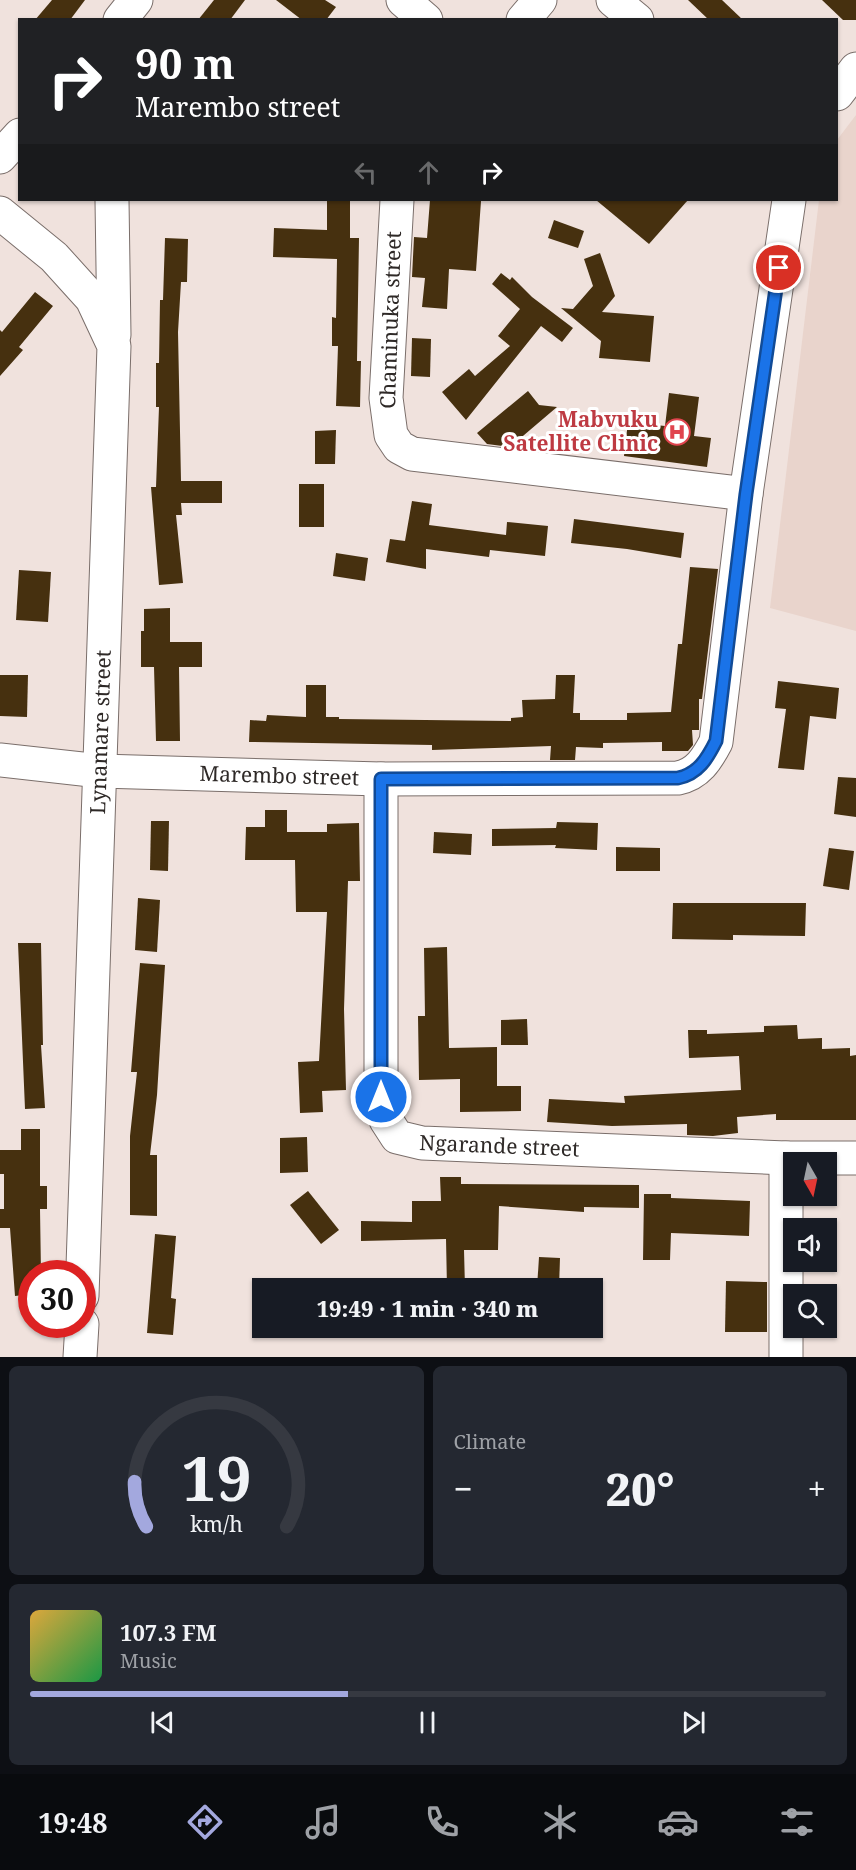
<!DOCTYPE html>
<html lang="en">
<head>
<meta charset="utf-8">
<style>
	:root { --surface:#171b24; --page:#242831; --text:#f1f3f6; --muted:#9ea1a6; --line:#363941; --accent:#a3a8de }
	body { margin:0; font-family:"Noto Serif",serif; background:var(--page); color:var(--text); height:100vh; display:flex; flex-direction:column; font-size:22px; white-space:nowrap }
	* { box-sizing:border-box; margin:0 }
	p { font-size:20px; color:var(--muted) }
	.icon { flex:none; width:33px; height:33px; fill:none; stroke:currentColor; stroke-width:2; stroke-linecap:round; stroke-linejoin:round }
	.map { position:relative; height:1357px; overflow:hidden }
	.panel { display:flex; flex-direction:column; gap:9px; padding:9px; background:#0d0f14; flex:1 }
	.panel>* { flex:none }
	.hud { position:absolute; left:18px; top:18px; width:820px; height:183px; border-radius:0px; box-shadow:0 2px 4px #0004; background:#202124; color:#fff; overflow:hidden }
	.needle { width:39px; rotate:171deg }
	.fabs { position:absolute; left:783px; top:1152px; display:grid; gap:12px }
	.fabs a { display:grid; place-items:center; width:54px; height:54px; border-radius:0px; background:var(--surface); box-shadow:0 2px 4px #0004; font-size:30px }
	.speed { position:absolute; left:18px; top:1260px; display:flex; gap:12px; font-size:30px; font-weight:700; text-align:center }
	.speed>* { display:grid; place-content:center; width:78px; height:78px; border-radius:50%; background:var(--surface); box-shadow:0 2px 4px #0004; line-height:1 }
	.speed .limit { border:9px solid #d22; background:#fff; color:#111 }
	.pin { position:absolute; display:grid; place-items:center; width:51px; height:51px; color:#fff; margin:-26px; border:3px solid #fff; border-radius:50%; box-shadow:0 2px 6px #0007 }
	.me { position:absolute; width:66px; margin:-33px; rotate:0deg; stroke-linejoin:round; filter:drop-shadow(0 0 4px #0008) }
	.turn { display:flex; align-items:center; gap:21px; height:126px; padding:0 18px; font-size:27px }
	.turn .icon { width:78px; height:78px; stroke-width:2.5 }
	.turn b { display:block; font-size:42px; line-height:51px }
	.lanes { display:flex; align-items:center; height:57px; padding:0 18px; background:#0003; justify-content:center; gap:30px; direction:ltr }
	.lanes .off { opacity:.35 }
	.big { font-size:45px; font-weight:800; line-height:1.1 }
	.panel .widget { flex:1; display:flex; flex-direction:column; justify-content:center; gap:9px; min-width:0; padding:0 21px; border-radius:9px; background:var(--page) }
	.panel .dial { align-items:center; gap:0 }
	.dial svg { height:156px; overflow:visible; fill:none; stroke:var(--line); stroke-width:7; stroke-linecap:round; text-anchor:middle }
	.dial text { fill:var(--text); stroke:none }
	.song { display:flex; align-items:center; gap:18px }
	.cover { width:72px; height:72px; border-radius:9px; background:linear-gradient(135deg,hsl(40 70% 55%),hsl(140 70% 35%)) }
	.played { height:6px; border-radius:3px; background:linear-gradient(90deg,var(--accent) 40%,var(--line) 40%) }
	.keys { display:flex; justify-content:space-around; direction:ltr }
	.heat { display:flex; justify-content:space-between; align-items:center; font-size:33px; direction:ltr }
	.panel .tiles { flex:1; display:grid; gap:9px; grid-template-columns:1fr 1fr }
	.widget:last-child { grid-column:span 2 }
	.trip { position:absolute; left:252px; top:1278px; width:351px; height:60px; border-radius:0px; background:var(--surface); box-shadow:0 2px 4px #0004; font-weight:800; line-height:60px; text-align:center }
	.tabs { display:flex; height:96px; justify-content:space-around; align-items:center; background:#090b0e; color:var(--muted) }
	.tabs .icon { width:42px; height:42px }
	.tabs .selected { color:var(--accent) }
	.tabs b { font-size:27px; color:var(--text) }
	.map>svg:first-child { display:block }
</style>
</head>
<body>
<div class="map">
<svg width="856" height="1357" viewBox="0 0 856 1357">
	<rect width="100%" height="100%" fill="#f0e2dd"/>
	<polygon fill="#e9d4cc" points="856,115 856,631 770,608 819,200 837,200 837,140"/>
	<g fill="#46300f">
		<polygon points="52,0 85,0 70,20 35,20"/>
		<polygon points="214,0 245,0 230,20 198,20"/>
		<polygon points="276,0 325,0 336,7 326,20 302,20"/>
		<polygon points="688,0 722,0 743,20 709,20"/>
		<polygon points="822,0 856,0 856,20 843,20"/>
		<polygon points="327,200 350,200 350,238 359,238 357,361 361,361 360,407 336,406 338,346 332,346 332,317 336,318 337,259 273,257 274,228 327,230"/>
		<polygon points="430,200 481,201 476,271 449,269 447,309 422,307 425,278 412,277 414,237 427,238"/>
		<polygon points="596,200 688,200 649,244"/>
		<polygon points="554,220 584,231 578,248 548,238"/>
		<polygon points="165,238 188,239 187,282 181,282 178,332 181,481 222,481 222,503 181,503 182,515 176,515 183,583 159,585 151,487 156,487 159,407 156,407 156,363 159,363 160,300 163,300"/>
		<polygon points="600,253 615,296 602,312 654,316 650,362 599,358 601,341 561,308 573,309 593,286 584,259"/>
		<polygon points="501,273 510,280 512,277 532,297 573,328 562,342 541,326 466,420 442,392 469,369 475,376 510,346 498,336 520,309 492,284"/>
		<polygon points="35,292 53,306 19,347 23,350 0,376 0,330 2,332"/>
		<polygon points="412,338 431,339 430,377 411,376"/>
		<polygon points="528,391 539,405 557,407 510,447 487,444 477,433"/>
		<polygon points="669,393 699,397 694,436 711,438 707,467 624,456 628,422 665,426"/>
		<polygon points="336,430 335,464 315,464 315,431"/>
		<rect x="299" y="484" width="25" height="43"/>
		<polygon points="412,501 432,504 429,525 506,535 507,522 548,526 545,556 490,550 489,557 426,549 426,569 386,562 390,539 405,541"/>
		<polygon points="574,519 684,533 681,558 627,549 571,543"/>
		<polygon points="336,553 368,558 365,581 333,576"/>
		<polygon points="690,567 718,569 702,699 699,699 699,730 692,730 693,745 688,751 662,751 662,742 603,743 603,748 576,747 575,760 550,760 551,746 432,750 432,745 249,742 250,720 266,721 267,715 306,717 306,685 326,685 326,717 339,717 339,719 511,721 511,718 523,717 522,700 555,699 556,675 575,675 573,713 580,713 580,720 627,720 627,713 671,712 678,644 682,644"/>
		<polygon points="19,570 51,572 48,622 16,620"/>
		<polygon points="170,608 170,642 202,642 202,667 179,667 180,741 156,741 154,667 141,667 141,631 144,631 144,609"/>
		<polygon points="0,675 28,675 27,717 0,716"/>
		<polygon points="778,681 839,688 836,719 810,716 804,770 778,768 786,709 775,708"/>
		<polygon points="838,777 856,778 856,817 834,814"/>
		<polygon points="265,810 287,810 287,832 327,832 327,824 359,823 360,881 348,881 344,1009 346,1090 322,1091 323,1112 300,1113 298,1062 319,1061 327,912 296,912 295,860 245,860 246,827 265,827"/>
		<polygon points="151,821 169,821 168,871 150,870"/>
		<polygon points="557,822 598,823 597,850 555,848 556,845 492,846 492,829 556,828"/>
		<polygon points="434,832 472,834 471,855 433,853"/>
		<polygon points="616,847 660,848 660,871 616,871"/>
		<polygon points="829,848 854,851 849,890 823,886"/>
		<polygon points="138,898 160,900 157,952 135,950"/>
		<polygon points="673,903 806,903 805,936 733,935 733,940 672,939"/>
		<polygon points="18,943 41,943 43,1045 41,1045 45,1108 25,1109"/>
		<polygon points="447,947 449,1048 497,1047 497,1086 521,1086 521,1111 460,1112 460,1079 419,1080 418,1016 425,1016 424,948"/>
		<polygon points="140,963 165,965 157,1095 150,1155 157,1155 157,1216 130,1215 130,1136 137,1072 131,1072"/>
		<polygon points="527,1019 528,1045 501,1045 501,1020"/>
		<polygon points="797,1025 798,1039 822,1038 822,1049 850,1048 850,1056 856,1055 856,1120 776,1120 776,1114 737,1117 738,1133 713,1136 687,1135 687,1124 612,1126 547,1122 549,1099 625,1103 624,1096 741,1090 739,1056 689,1058 688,1030 707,1030 707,1034 764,1032 764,1026"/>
		<polygon points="21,1129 40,1129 40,1186 47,1186 47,1209 40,1209 41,1274 32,1274 32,1294 15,1296 10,1228 0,1228 0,1209 4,1209 4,1174 0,1174 0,1150 21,1150"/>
		<polygon points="307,1137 308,1172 280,1173 280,1138"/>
		<polygon points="440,1177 461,1177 461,1184 639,1185 639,1208 584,1207 584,1212 499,1206 498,1250 464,1250 465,1288 447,1288 446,1239 361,1241 361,1221 412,1222 412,1201 441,1201"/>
		<polygon points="308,1191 339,1230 321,1244 290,1205"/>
		<polygon points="644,1194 671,1194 671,1198 750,1201 749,1236 671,1233 670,1260 643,1260"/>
		<polygon points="155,1234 176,1236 171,1298 176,1299 173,1335 147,1333"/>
		<polygon points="539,1257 560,1258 559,1288 537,1288"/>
		<polygon points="726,1281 767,1282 767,1332 725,1332"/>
	</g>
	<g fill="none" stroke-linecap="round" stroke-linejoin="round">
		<g stroke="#7a6e6a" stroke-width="35">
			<g id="minor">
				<polyline points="403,0 426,20"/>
				<polyline points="613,0 637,20"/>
				<polyline points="120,20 136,0"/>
				<polyline points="523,20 540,0"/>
				<polyline points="837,94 856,69"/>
				<polyline points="0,157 20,135"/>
				<polyline points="112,200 114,335"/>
				<polyline points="397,200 386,398 391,435 399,447 412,454 746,494"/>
				<polyline points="0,213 54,257 92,299 114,346 82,1296"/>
				<path id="s1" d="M0,760L100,771L381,779L678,778C698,774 707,759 716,742L746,494L789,200"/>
				<path id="s2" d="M381,779V1097L386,1120L397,1137L422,1143L786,1158H856"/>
				<polyline points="80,1357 82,1324"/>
				<polyline points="786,1357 786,1158"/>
			</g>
		</g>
		<use href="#minor" stroke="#fff" stroke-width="33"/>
	</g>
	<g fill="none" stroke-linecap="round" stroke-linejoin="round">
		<g stroke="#114b97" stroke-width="15">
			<path id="route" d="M381,1097V779L678,778C698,774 707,759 716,741L746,494L779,268"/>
		</g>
		<use href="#route" stroke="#1a73e8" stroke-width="10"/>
	</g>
	<defs>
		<g id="hospital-ring" transform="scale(1.35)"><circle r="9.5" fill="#fff" stroke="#e0444e" stroke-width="1.5"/><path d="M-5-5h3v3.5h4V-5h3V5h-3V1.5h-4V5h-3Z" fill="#e0444e"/></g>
	</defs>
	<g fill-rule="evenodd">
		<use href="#hospital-ring" x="677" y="432"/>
	</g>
	<g text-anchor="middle" stroke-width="6" stroke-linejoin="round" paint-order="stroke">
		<g font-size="21" fill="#2e2927" stroke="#fff">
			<text transform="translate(391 320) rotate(-88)" y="7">Chaminuka street</text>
			<text transform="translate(101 732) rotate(-88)" y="7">Lynamare street</text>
			<text dy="7" stroke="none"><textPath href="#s1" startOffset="280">Marembo street</textPath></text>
			<text dy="7" stroke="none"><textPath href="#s2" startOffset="465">Ngarande street</textPath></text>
		</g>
		<g font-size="21" font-weight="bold" fill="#be3a42" stroke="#fff" text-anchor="end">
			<text x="658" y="427">Mabvuku<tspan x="658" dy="24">Satellite Clinic</tspan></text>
		</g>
	</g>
</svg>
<div class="fabs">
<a><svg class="needle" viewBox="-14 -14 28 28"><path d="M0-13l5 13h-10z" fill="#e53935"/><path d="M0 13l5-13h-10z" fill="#9ea1a6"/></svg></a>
<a><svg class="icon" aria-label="sound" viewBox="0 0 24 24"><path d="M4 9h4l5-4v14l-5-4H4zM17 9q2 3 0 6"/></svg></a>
<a><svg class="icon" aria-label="search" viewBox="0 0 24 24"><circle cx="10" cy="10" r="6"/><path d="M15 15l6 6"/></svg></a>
</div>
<div class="speed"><div class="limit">30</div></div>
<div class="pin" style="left:779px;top:268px;background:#d93025"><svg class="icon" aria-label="arrive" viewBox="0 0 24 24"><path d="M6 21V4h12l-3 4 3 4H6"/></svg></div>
<svg class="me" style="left:381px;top:1097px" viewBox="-20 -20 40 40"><circle r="17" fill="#1a73e8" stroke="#fff" stroke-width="3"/><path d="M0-11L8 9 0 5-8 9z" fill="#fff"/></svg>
<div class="trip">19:49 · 1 min · 340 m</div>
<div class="hud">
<div class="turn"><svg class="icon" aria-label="right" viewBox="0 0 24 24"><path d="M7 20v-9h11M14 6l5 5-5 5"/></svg><div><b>90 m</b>Marembo street</div></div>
<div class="lanes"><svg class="icon off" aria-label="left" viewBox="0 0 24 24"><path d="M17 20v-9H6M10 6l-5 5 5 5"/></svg><svg class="icon off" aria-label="ahead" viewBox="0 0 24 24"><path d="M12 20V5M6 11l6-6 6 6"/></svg><svg class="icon" aria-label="right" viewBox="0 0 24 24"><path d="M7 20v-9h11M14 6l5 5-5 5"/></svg></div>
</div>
</div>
<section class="panel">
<div class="tiles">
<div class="widget dial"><svg viewBox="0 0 100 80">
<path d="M14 69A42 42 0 1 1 86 69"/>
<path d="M14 69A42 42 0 0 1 8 46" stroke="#a3a8de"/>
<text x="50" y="56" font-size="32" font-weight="700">19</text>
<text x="50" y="72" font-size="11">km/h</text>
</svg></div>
<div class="widget"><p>Climate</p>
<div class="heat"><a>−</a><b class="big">20°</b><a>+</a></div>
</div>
<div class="widget">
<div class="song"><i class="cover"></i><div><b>107.3 FM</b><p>Music</p></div></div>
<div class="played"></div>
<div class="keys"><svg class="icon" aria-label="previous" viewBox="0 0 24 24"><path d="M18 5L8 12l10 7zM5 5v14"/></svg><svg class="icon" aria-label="pause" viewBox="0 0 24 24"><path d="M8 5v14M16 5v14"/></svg><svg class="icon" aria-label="next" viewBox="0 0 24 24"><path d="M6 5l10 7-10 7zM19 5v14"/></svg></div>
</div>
</div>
</section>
<nav class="tabs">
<b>19:48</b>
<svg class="icon selected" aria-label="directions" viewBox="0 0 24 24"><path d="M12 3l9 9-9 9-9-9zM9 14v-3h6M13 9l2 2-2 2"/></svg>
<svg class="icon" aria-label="music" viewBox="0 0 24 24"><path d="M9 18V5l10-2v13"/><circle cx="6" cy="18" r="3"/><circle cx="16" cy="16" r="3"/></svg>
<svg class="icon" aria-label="phone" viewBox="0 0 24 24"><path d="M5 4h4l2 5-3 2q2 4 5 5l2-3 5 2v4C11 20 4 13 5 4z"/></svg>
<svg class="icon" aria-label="climate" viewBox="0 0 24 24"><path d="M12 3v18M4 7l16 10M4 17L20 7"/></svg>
<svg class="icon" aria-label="car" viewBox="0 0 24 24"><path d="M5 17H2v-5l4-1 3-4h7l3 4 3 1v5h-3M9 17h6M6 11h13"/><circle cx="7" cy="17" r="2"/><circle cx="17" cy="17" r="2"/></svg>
<svg class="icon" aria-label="filters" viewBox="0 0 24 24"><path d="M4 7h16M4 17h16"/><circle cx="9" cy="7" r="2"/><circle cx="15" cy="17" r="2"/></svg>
</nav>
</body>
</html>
